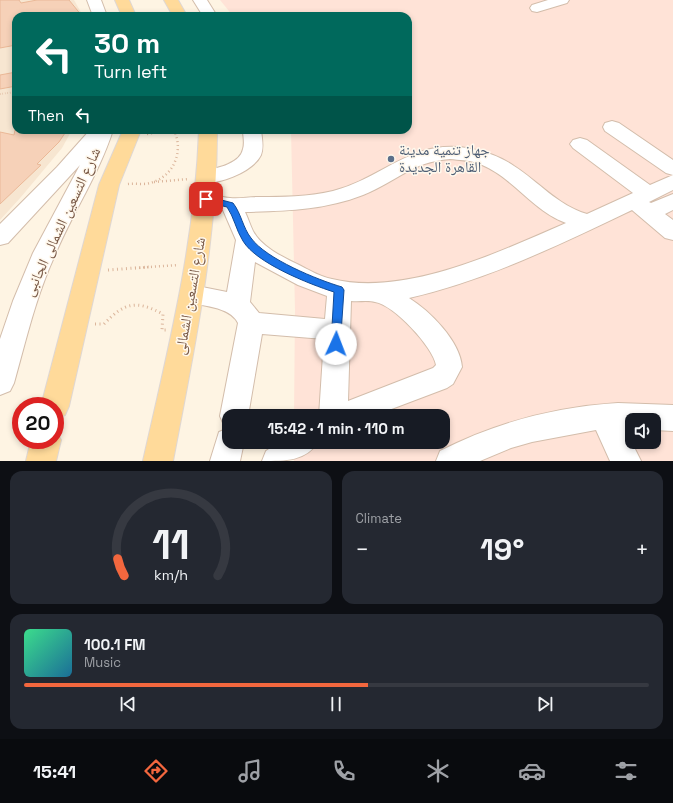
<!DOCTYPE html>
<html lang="en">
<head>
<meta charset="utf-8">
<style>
	:root { --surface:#171b24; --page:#242831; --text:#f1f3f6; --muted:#9ea1a6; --line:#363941; --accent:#f3673e }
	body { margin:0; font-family:"Space Grotesk","Noto Naskh Arabic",sans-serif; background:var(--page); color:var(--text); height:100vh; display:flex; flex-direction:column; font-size:15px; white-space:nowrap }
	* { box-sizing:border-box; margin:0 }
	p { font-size:13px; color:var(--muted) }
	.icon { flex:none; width:22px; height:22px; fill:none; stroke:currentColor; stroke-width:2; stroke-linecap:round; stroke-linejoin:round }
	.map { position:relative; height:461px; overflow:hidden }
	.panel { display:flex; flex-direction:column; gap:10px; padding:10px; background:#0d0f14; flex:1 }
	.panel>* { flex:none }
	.banner { position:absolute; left:12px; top:12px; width:400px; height:122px; border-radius:12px; box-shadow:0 2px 6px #0003; background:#00695c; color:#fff; overflow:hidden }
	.controls { position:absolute; left:625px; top:413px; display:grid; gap:8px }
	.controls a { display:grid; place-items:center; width:36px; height:36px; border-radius:8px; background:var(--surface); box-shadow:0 2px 6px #0003; font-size:20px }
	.speed { position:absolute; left:12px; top:397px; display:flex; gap:8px; font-size:20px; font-weight:700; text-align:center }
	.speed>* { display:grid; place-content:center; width:52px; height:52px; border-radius:50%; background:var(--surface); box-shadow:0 2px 6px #0003; line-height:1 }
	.speed .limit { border:6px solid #d22; background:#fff; color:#111 }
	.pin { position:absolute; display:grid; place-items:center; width:34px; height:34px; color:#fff; margin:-17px; border-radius:8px; box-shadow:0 2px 6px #0006 }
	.me { position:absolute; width:44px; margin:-22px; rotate:2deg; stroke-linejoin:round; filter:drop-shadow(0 0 3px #0008) }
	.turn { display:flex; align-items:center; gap:14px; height:84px; padding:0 16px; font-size:18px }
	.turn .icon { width:52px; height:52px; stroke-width:2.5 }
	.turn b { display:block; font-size:28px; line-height:34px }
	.then { display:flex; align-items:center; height:38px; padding:0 16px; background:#0003; gap:8px; font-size:15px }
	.big { font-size:30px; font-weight:700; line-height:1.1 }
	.panel .widget { flex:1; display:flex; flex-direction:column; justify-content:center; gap:6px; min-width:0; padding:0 14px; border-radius:12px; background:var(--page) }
	.panel .dial { align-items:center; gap:0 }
	.dial svg { height:104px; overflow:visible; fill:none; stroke:var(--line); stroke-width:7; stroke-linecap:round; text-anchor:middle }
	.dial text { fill:var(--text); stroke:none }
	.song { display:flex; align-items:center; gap:12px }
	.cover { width:48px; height:48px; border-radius:6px; background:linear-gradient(135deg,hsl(150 70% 55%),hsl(200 70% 35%)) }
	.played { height:4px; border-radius:2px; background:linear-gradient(90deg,var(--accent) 55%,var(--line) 55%) }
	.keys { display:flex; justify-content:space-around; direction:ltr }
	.heat { display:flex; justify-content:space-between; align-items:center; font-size:22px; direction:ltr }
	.panel .tiles { flex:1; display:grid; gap:10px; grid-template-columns:1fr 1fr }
	.widget:last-child { grid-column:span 2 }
	.trip { position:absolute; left:222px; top:409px; width:228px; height:40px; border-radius:12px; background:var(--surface); box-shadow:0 2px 6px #0003; font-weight:700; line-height:40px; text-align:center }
	.dock { display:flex; height:64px; justify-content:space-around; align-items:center; background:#090b0e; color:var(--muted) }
	.dock .icon { width:28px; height:28px }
	.dock .active { color:var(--accent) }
	.dock b { font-size:18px; color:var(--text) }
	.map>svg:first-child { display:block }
</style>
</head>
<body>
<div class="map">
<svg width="673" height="461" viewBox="0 0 673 461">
	<rect width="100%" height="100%" fill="#fef4e3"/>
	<polygon fill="#f7e6d1" points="0,0 74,0 83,16 16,16 16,130 72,130 62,148 21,197 0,220"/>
	<path fill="#ffe3d7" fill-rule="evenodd" d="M220,0H673V461H294V442H443V416H294L295,310L291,130H408V16H233ZM632,420H654V442H632Z"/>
	<g fill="#f6d1b8" stroke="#eab897">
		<polygon points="0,0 19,0 21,3 37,0 69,0 82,16 16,16 16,45 0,48"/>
		<polygon points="16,72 16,86 0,89 0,75"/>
		<polygon points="15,130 67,130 59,142 37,164 41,165 0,204 0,132 14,135"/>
	</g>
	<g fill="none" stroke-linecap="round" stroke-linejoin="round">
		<g stroke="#d3bdab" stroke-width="2">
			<g id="minor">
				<polygon points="87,0 101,0 107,16 93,16"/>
				<polygon points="193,0 207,0 217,16 203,16"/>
				<polygon points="548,0 569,0 567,3 537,12 532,11 530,8 532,5"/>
				<path d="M612,121L619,123L673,160V190L649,202L651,203L673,194V210L665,214L673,220V240L665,238L632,210C561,244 487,280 409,298C430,311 460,341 462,367L453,384L447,388L373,416H319L324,339L262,334L248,416H229V427L224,425L220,416L238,323C230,306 200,306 183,301L180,294L183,287L192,285L227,292L236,240L223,210L198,204L195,199L198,194C209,191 218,197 230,198C239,199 248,197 257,197C282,197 308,197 333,191C384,178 413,137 472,149C487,152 501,157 514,166C539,182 557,205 587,214L633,193L573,148L570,144L573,140L580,138L587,140L650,185L673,175L666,173L605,131L603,127L605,123ZM450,159C459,160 469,160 477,163C512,175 532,211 566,223C499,252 405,297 332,279C321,277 311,271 301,266C285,258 262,248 253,231C250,225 248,218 245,212C285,211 325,210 363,195C396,182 411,162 450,159ZM255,262L298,285L327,296L325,319L259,313L250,302ZM351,301C359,302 368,300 375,302C394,305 433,347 436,365L433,368L348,401Z"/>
				<path d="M90,130H113C99,174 73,212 55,255C36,296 26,340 14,383L10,391L0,395V339L13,301L33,253L80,165L8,243L0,245V224L57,167Z"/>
				<path d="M243,130H261C262,139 264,147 261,155C253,172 217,186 200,182L197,177L200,172C213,169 240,165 243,149C245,143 243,136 243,130Z"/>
				<path d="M618,403L673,405V431L654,430V420H632V429H625L641,461H610L596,430L532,442L511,448L480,461H436L440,451C497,422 555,407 618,403Z"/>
				<polygon points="229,428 229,442 244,442 240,461 210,461 219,432"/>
				<path d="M279,442H318C306,461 286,461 262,461L266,451Z"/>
			</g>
		</g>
		<g stroke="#dfd7d3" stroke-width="2">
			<g id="major">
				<polygon points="115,0 129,0 136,16 122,16"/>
				<polygon points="164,0 178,0 187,16 173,16"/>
				<polygon points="123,130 141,130 119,185 69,406 65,415 55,419 55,406 41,406 99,185"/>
				<path d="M199,130H217C217,243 194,350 173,461H143C168,350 195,244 199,130Z"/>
				<polygon points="55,430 61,440 56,461 26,461 31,440 55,440"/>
			</g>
		</g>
		<polyline stroke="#dbb59b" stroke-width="2" stroke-dasharray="0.5 2" stroke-linecap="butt" points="0,94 16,92"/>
		<g stroke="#dbb59b" stroke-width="2.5" stroke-dasharray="1 3" stroke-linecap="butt">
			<polyline points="147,134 153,133 154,130"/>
			<polyline points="154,182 189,179"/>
			<path d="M128,184C135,183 143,185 150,183C174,177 184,151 174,130"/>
			<polyline points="135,268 178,265"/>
		</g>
		<g stroke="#dbb59b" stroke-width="3" stroke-dasharray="1 3.5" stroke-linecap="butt">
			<polyline points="108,270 149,267"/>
			<path d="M95,324H104C125,302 136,300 163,314L162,330H166"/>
		</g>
		<use href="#minor" fill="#fff" fill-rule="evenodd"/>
		<use href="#major" fill="#ffda9a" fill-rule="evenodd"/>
	</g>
	<path fill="#1a73e8" stroke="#114b97" d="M206,196L233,203C241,213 243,228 251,238C266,259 318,280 342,287L344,290L340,348H332L331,344L334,292C309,284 256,263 243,241C236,230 234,217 227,207L202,201L201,199Z"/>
	<circle fill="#5c6f8a" stroke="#fff8ec" stroke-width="1.5" cx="391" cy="159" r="4"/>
	<g text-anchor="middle" stroke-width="3" stroke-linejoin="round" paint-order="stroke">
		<g font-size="15" fill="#4e5e75" stroke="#fff8ec" text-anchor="start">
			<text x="399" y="155">جهاز تنمية مدينة<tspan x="399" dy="17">القاهرة الجديدة</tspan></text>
		</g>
		<g font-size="15" fill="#795947" stroke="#fff8ec">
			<text transform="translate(62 222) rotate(-65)" y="5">شارع التسعين الشمالى الجانبى</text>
			<text transform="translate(190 296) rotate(-80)" y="5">شارع التسعين الشمالى</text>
		</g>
	</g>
</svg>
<div class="controls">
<a><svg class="icon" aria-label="sound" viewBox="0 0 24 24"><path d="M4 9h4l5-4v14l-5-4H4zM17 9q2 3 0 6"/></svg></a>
</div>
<div class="speed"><div class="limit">20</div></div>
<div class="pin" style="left:206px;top:199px;background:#d93025"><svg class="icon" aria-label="arrive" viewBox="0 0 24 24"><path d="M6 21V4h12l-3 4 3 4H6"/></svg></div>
<svg class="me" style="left:336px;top:344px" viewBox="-20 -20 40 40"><circle r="19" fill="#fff"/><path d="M0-13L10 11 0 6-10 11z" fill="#1a73e8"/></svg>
<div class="trip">15:42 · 1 min · 110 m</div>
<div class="banner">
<div class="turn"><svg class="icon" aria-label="left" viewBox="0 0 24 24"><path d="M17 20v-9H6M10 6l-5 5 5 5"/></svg><div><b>30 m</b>Turn left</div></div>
<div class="then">Then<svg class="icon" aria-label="left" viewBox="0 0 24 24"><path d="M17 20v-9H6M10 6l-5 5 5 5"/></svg></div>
</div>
</div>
<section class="panel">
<div class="tiles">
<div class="widget dial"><svg viewBox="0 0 100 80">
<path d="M14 69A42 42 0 1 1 86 69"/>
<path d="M14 69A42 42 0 0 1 9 56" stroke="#f3673e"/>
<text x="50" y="56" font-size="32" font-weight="700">11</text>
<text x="50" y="72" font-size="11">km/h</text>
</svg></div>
<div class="widget"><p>Climate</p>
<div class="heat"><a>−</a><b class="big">19°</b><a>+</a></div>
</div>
<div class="widget">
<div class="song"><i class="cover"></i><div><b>100.1 FM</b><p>Music</p></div></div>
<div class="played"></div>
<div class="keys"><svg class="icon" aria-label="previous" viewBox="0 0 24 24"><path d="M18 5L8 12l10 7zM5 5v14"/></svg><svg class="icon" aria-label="pause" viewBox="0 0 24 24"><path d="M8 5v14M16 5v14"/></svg><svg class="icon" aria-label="next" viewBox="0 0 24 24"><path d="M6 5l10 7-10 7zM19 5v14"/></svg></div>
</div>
</div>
</section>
<nav class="dock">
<b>15:41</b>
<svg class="icon active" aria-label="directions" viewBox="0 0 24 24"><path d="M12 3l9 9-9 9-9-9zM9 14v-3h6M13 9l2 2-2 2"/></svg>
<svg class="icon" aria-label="music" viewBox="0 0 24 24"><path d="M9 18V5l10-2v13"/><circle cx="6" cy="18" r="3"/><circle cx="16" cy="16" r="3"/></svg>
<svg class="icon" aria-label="phone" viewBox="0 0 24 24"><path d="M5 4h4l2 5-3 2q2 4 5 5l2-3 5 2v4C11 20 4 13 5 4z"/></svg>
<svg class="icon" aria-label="climate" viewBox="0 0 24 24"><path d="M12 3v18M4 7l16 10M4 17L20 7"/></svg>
<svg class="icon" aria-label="car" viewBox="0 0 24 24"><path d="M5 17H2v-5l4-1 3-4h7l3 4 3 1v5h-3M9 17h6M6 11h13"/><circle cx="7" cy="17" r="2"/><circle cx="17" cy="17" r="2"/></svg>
<svg class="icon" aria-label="filters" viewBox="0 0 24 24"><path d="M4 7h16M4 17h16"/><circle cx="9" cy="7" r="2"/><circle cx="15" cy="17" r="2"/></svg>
</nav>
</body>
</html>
